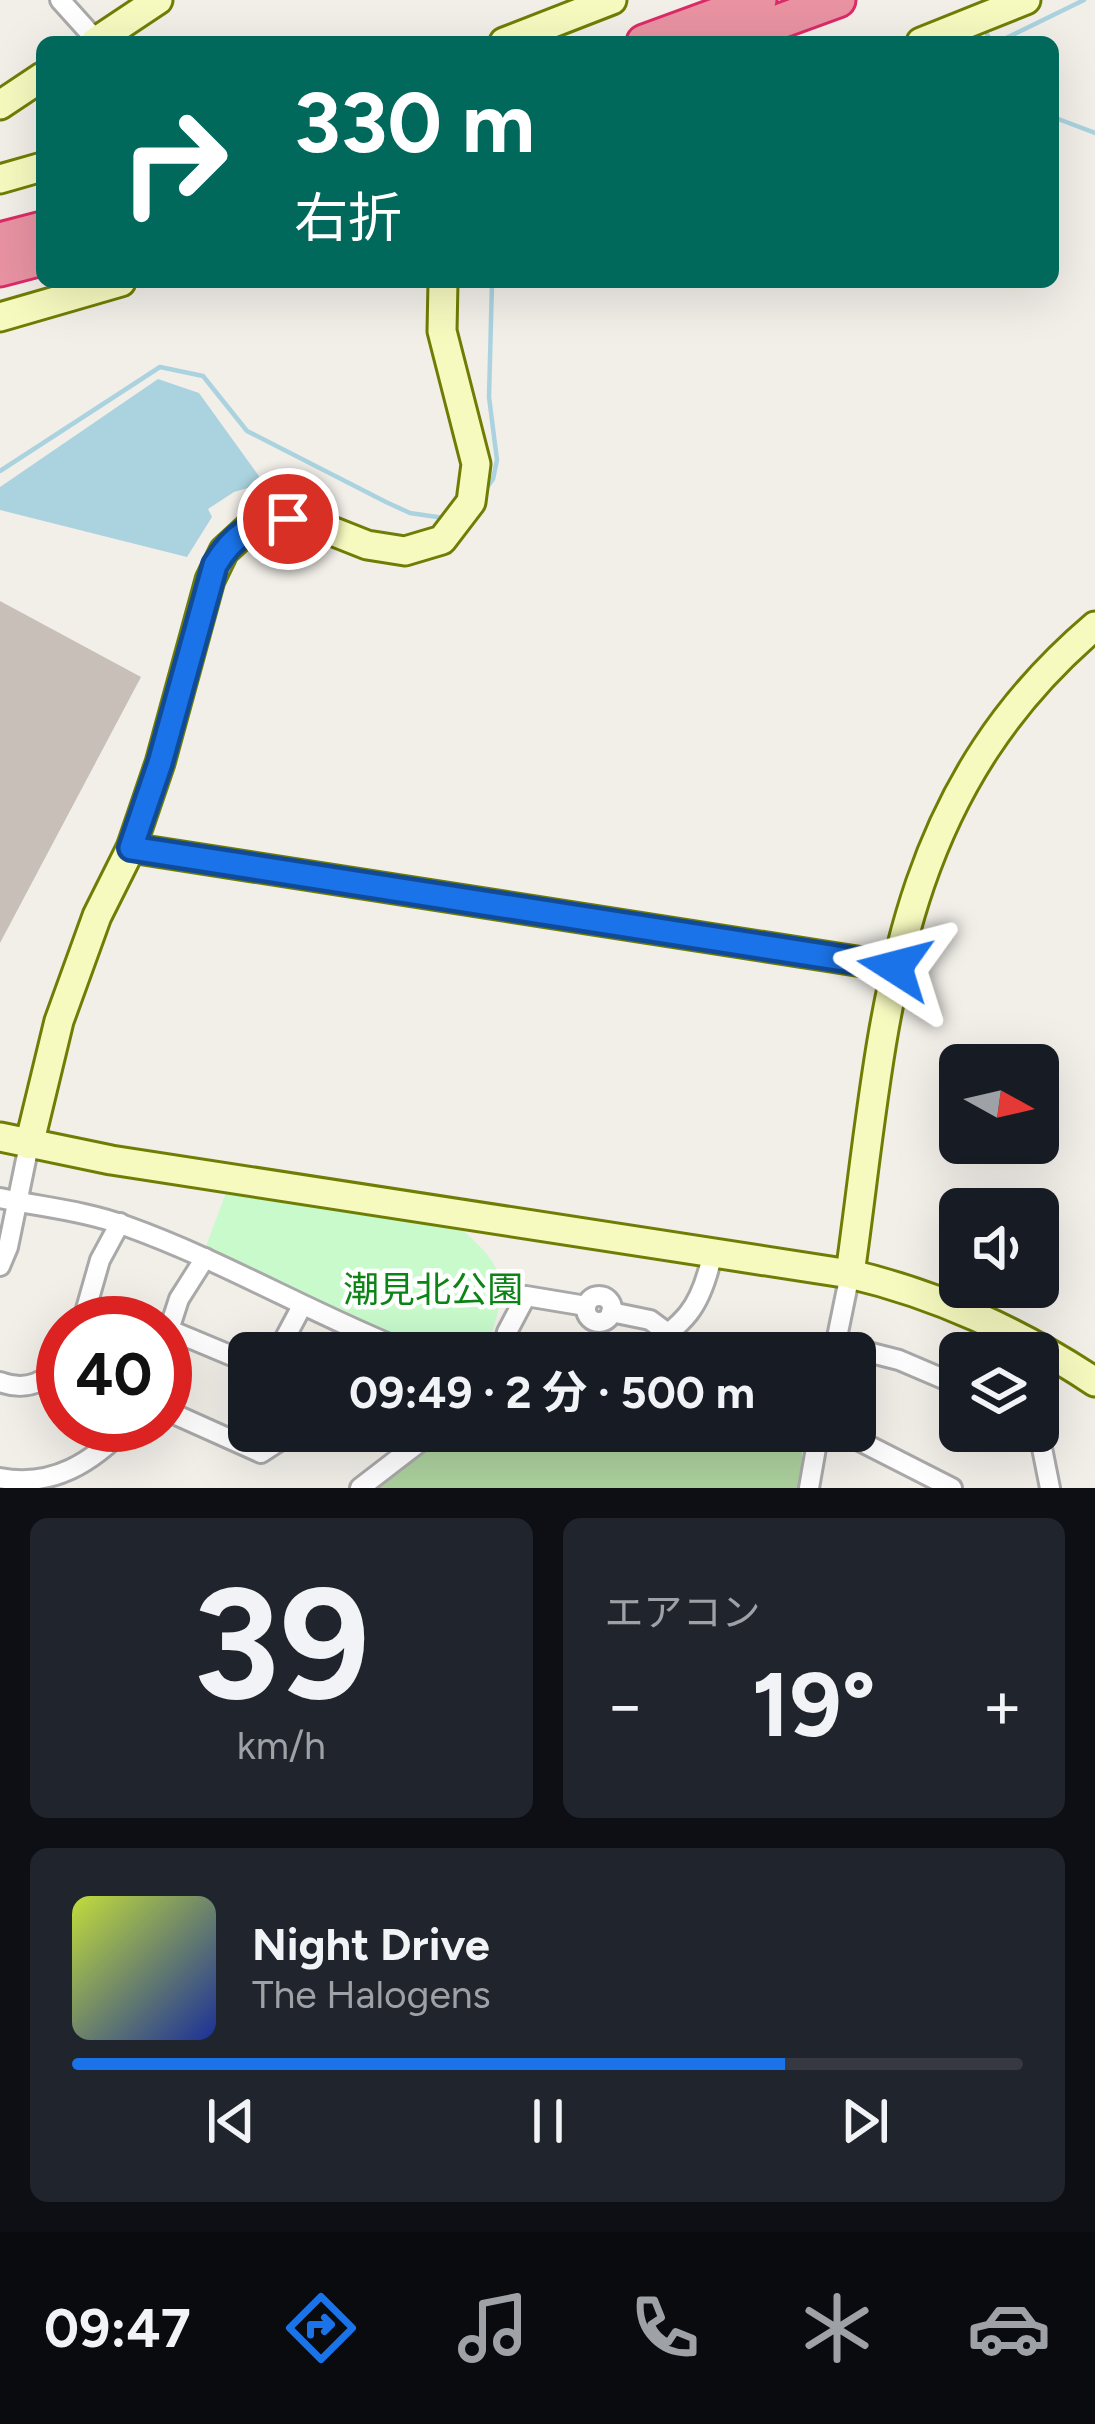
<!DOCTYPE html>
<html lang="ja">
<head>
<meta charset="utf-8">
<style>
	:root { --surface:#171b24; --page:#20242c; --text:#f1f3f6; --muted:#9ea1a6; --line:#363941; --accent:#1a73e8 }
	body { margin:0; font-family:Figtree,"Noto Sans JP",sans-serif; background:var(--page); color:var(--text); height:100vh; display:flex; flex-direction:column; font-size:45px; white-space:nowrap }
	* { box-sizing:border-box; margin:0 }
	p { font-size:39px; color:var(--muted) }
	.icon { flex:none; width:66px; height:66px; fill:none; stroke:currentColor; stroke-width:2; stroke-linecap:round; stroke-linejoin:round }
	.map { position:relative; height:1488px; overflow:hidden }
	.sheet { display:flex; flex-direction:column; gap:30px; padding:30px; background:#0d0f14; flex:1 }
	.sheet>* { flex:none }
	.banner { position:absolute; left:36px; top:36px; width:1023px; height:252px; border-radius:18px; box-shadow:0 12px 48px #0002; background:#00695c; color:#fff; overflow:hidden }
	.needle { width:78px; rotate:98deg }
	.tools { position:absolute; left:939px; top:1044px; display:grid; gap:24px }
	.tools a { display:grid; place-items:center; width:120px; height:120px; border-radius:18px; background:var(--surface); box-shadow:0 12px 48px #0002; font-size:60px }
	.speed { position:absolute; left:36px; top:1296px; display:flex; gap:24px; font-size:60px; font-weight:700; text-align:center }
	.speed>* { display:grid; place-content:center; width:156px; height:156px; border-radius:50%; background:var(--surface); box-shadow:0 12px 48px #0002; line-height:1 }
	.speed .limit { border:18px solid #d22; background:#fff; color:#111 }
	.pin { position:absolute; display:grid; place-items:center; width:102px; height:102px; color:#fff; margin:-51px; border:6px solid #fff; border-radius:50%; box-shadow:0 3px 12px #0007 }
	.me { position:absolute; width:132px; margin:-66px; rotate:279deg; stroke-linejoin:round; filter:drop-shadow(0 0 9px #0008) }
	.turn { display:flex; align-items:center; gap:42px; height:252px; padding:0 60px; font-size:54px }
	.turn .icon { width:156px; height:156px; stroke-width:2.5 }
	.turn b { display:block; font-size:84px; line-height:102px }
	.big { font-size:90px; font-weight:700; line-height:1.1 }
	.sheet .tile { flex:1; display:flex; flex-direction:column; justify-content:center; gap:18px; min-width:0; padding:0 42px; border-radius:18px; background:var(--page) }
	.sheet .dial { align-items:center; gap:0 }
	.dial b { font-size:156px; line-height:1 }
	.song { display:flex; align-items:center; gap:36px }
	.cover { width:144px; height:144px; border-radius:18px; background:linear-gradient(135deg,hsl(70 70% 55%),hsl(230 70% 35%)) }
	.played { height:12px; border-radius:6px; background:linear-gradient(90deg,var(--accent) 75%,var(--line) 75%) }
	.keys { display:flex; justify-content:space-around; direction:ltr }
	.heat { display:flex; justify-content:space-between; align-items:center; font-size:66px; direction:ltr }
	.sheet .tiles { flex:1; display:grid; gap:30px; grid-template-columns:1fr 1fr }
	.tile:last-child { grid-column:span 2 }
	.trip { position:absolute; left:228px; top:1332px; width:648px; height:120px; border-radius:18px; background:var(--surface); box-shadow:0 12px 48px #0002; font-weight:700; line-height:120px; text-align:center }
	.tabs { display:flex; height:192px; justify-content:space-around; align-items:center; background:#090b0e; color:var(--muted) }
	.tabs .icon { width:84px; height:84px }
	.tabs .on { color:var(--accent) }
	.tabs b { font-size:54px; color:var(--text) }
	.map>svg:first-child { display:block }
</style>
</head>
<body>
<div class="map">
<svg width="1095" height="1488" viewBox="0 0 1095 1488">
	<rect width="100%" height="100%" fill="#f2efe9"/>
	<polygon fill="#add19e" points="452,1431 804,1431 800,1488 378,1488"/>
	<path fill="#c8facc" d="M227,1190L463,1231C516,1275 503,1293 486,1353H426L306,1300L206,1246Z"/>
	<polygon fill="#aad3df" points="158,379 199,393 264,483 234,492 208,509 212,517 187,557 0,510 0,487"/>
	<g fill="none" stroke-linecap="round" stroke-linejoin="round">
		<g stroke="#aad3df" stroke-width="4.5">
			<polyline points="983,26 991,42"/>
			<polyline points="998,42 1084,0"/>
			<polyline points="1053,117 1095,133"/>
			<polyline points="0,471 160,367 203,376 247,431 386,502 410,513 444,518"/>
			<polyline points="486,489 493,479 497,460 489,397 492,282"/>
		</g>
	</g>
	<polygon fill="#c7bfb8" points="0,601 141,677 0,943"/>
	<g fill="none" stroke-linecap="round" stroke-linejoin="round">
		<g stroke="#a9a9a9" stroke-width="24">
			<g id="street">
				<polyline points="60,0 97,41"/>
				<path d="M0,1198C41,1207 86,1211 126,1226C224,1261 314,1315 411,1353"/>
				<polyline points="0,1266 8,1247 29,1145"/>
				<circle cx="599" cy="1309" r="13"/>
				<polyline points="611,1312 650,1320 669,1334"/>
				<polyline points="82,1323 100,1260 120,1223"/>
				<polyline points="170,1330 249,1363"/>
				<polyline points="165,1342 179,1299 205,1258"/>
				<polyline points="836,1344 899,1360 960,1386"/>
				<polyline points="834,1352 850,1274"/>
				<polyline points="277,1353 302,1306"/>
				<polyline points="502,1353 507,1332 526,1296 586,1306"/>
				<path d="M640,1353C685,1323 700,1310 712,1256"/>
				<path d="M0,1382C27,1392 46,1382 63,1362"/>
				<polyline points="165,1410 261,1453 295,1431"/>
				<polyline points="1038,1428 1050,1488"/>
				<polyline points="840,1431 952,1488"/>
				<path d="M0,1478C53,1488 93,1462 128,1425"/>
				<polyline points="360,1488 434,1431"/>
				<polyline points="809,1488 819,1431"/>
			</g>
		</g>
		<g stroke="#707d05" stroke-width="33">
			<g id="secondary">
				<polyline points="95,42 158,0"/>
				<polyline points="504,42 612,0"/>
				<polyline points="921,42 1026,0"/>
				<polyline points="0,105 42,77"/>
				<polyline points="0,179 42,167"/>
				<polyline points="0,317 121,282"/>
				<polyline points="131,848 895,967"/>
				<path d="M0,1137L111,1160L850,1274C936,1294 1022,1333 1095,1382"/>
				<polyline points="29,1145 59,1021 97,916 131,848 160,763 210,580 224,551 249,528 288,519 309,522 367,545 405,551 442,540 471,502 476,464 442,331 443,282"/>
				<path d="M850,1274C885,1025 888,802 1095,626"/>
			</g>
		</g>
		<g stroke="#dc2a67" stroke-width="39">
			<g id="highway">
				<polyline points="644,42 759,0"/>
				<polyline points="723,42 838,0"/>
				<polyline points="0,240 42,229"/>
				<polyline points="0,269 42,258"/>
			</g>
		</g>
		<use href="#street" stroke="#fff" stroke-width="18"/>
		<use href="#secondary" stroke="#f7fabf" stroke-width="27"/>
		<use href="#highway" stroke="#e892a2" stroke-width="33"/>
	</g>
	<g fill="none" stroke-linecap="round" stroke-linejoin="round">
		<g stroke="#114b97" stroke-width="30">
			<path id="route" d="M288,519C253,522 233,535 215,565L160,763L131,848L895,967"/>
		</g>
		<use href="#route" stroke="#1a73e8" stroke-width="21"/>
	</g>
	<g text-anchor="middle" stroke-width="9" stroke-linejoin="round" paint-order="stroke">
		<g font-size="36" fill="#0c8416" stroke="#fff">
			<text x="433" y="1302">潮見北公園</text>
		</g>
	</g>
</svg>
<div class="tools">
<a><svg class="needle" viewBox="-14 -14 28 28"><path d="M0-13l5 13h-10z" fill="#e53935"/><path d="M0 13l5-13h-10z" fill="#9ea1a6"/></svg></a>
<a><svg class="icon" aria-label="sound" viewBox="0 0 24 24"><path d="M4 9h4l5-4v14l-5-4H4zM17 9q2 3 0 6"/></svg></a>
<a><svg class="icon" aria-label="layers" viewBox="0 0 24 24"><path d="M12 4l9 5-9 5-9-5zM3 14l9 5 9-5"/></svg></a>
</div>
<div class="speed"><div class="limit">40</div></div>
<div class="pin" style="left:288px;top:519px;background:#d93025"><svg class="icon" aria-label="arrive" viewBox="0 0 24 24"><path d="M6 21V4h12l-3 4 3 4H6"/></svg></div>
<svg class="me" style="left:895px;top:967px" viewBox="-20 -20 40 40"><path d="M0-17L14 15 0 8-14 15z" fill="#1a73e8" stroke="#fff" stroke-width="4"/></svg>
<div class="trip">09:49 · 2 分 · 500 m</div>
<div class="banner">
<div class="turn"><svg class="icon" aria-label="right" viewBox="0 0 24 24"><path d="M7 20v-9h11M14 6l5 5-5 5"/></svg><div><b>330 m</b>右折</div></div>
</div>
</div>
<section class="sheet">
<div class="tiles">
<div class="tile dial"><b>39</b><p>km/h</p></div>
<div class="tile"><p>エアコン</p>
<div class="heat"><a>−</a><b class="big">19°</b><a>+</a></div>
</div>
<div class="tile">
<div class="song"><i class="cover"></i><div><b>Night Drive</b><p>The Halogens</p></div></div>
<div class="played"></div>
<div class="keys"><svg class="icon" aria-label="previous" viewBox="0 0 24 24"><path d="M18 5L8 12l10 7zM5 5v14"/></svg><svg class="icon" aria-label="pause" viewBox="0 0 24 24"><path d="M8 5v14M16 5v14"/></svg><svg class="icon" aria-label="next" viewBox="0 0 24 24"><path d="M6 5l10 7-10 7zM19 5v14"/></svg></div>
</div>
</div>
</section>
<nav class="tabs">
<b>09:47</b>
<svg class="icon on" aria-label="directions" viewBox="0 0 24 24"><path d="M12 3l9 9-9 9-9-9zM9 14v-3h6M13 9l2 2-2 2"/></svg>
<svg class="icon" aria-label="music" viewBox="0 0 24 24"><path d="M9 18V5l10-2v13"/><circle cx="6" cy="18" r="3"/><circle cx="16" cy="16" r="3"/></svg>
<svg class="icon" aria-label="phone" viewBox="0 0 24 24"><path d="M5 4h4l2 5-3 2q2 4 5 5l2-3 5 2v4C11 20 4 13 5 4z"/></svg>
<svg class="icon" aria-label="climate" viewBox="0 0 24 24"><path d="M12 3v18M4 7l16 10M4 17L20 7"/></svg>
<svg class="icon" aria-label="car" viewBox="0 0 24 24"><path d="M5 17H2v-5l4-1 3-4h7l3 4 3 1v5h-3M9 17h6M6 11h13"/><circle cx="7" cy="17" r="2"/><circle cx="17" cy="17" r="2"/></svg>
</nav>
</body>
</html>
